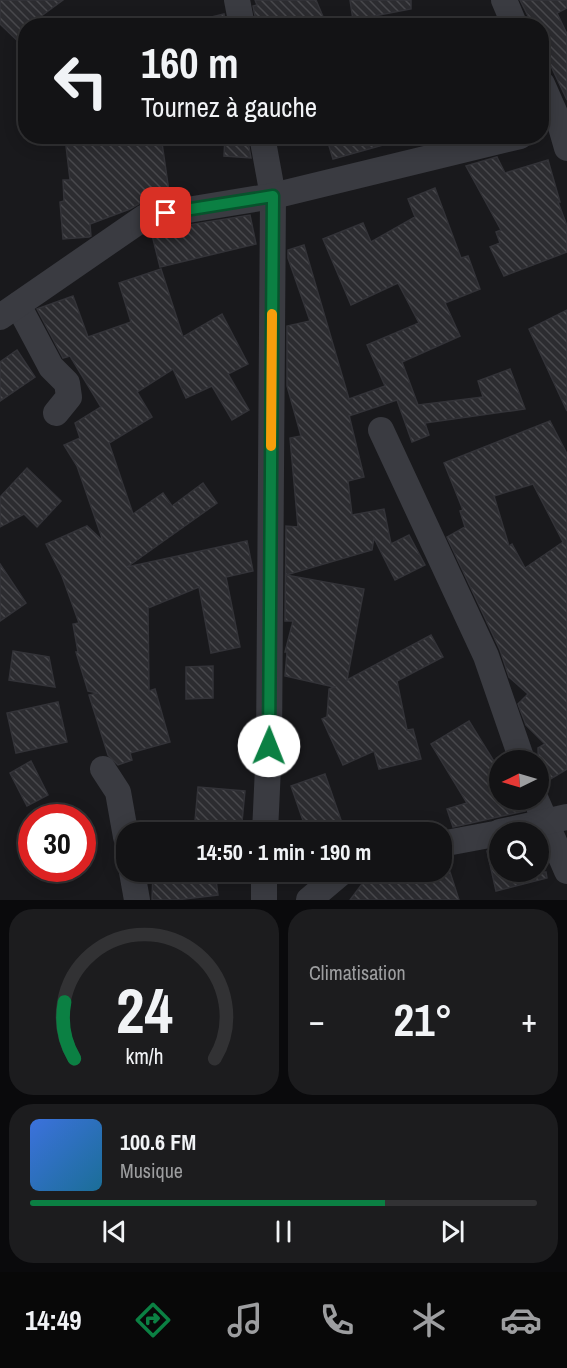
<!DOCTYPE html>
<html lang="fr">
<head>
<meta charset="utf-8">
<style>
	:root { --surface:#131315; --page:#1c1c1e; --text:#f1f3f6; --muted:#9d9ea0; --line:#323234; --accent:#0b8043 }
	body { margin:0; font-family:"Archivo Narrow",sans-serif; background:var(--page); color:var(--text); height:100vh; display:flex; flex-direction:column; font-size:22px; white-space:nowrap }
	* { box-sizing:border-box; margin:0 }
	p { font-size:20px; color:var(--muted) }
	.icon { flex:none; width:33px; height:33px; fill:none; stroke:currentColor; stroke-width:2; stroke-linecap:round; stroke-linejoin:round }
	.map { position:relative; height:900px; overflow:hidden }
	.side { display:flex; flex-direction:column; gap:9px; padding:9px; background:#0a0a0c; flex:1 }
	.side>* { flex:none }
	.top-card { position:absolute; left:18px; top:18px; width:531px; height:126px; border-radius:24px; box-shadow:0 3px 15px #0003,0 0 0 2px var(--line); background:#131315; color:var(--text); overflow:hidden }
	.needle { width:39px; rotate:265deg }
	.buttons { position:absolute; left:489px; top:750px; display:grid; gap:12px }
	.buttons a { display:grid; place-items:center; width:60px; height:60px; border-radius:50%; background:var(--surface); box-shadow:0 3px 15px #0003,0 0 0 2px var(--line); font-size:30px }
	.speed { position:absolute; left:18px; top:804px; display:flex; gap:12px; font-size:30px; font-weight:700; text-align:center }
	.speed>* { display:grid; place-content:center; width:78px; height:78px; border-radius:50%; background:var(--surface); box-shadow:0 3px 15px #0003,0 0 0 2px var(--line); line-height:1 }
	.speed .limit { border:9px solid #d22; background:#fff; color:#111 }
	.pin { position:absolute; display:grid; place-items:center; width:51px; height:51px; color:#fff; margin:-26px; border-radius:12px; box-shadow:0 3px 9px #0006 }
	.me { position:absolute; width:66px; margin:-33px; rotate:1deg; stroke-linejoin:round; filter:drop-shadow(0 0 4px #0008) }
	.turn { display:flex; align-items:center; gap:21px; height:126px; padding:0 24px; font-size:27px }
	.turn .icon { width:78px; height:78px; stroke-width:2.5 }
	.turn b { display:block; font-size:42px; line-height:51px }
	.big { font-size:45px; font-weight:800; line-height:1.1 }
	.side .widget { flex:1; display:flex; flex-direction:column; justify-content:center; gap:9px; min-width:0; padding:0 21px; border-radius:24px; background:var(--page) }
	.side .dial { align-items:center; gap:0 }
	.dial svg { height:156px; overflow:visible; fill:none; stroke:var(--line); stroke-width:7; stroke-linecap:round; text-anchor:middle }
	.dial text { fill:var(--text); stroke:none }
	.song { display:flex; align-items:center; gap:18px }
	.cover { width:72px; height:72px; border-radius:9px; background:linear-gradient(135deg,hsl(220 70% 55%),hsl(200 70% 35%)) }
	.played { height:6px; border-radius:3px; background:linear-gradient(90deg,var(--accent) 70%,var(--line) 70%) }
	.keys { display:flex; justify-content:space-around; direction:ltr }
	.heat { display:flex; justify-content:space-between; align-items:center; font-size:33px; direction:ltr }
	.side .tiles { flex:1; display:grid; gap:9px; grid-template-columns:1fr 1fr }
	.widget:last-child { grid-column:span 2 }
	.trip { position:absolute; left:116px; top:822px; width:336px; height:60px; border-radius:24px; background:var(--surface); box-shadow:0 3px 15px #0003,0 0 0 2px var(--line); font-weight:800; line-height:60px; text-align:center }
	.tab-bar { display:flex; height:96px; justify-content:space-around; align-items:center; background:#080808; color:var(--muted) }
	.tab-bar .icon { width:42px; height:42px }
	.tab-bar .active { color:var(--accent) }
	.tab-bar b { font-size:27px; color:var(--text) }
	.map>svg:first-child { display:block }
</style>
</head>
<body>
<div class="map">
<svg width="567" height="900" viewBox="0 0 567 900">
	<defs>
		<pattern id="building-back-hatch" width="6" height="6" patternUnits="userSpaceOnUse" patternTransform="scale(1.5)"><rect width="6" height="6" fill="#2c2c30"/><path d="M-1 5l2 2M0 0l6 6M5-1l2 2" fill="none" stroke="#48484c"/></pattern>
	</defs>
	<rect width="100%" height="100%" fill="#19191c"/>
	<g fill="url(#building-back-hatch)" stroke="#333338" stroke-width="1.5" fill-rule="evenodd">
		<polygon points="0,0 63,0 40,17 49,26 26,26 26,49 0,24"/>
		<polygon points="255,0 316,0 324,19 306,26 257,26 253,6 257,5"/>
		<polygon points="350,0 411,0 411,9 353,20"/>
		<polygon points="520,0 567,0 567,8 557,13 567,34 567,100 542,47 542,26 533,26"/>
		<polygon points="224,14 227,26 203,26 203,19"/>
		<polygon points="110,136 161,136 170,198 142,202 130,209 90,224 91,236 89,237 63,239 60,202 64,201 63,180 70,180 66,146 110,141"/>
		<polygon points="225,136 247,136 251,158 224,156"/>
		<polygon points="326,136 393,136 394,142 333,159"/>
		<polygon points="497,157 505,173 548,160 560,202 558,202 567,226 567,252 504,276 490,247 500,243 496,232 501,230 466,166"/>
		<polygon points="435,188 461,258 468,256 480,289 445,303 460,336 402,362 418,405 483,397 478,381 510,369 525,409 425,423 429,435 412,442 397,400 349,416 349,415 364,477 348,481 352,515 384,509 391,544 409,535 425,565 395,580 374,538 372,550 286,575 364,589 347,680 431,635 443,657 397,681 407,730 413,729 421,759 379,769 374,751 343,765 322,719 327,717 329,689 334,687 285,676 287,652 285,652 293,621 285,621 286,526 298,527 290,438 301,436 287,386 287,326 310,321 288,258 288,250 304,245 349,399 385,386 367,345 419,323 398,283 351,305 323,239 363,223 371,242 415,217 408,199"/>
		<polygon points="250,215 256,244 160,267 151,231"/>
		<polygon points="161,269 183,337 222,314 248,364 228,374 249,410 232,420 212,386 186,398 173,369 137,392 152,417 109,443 133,514 163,493 172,506 203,483 217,503 127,567 247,541 253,571 226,577 240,647 211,653 199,587 148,608 149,691 155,689 170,742 130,753 132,760 118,765 108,755 89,695 98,693 88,691 76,652 78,652 73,624 79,623 62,576 46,544 87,526 103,541 77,466 64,445 80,438 75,423 101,407 70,356 63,358 37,309 73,296 88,337 131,322 119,283"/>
		<polygon points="567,310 567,411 529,329"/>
		<polygon points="17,350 35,377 0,401 0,362"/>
		<path d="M550,421L567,454V769L539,786L538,748L545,744L526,725L518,704L528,694L509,677L500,650L447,537L465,527L460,511L463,510L444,463ZM533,484L563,542L525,568L512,544L509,546L494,496Z"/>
		<polygon points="27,468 61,501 37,527 24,514 0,527 0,497"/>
		<polygon points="0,564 26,603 0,621"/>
		<polygon points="13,651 49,657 55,687 9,680"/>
		<polygon points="213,666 213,698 186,699 186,667"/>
		<polygon points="58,702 67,742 16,753 7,713"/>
		<polygon points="469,721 500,771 500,800 521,800 525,811 453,827 447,809 467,803 431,744"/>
		<polygon points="31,761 48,795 27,806 10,773"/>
		<polygon points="325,774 342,823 314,832 307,832 291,786"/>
		<polygon points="198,787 245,791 241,832 194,832"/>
		<polygon points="500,848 500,872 546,872 547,878 496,891 487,851"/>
		<polygon points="153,872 215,872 218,895 176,900 152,900"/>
		<polygon points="371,872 450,872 459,900 350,900"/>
	</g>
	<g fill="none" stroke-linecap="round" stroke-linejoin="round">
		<g stroke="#3a3b41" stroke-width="26">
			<polyline points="237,0 242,26"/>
			<polyline points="504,0 515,26"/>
			<polyline points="542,84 561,127 567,148"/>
			<polyline points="262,136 273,196 269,746 265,832"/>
			<polyline points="18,305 51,367 67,383 69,397 56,413"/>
			<polyline points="0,317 145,217 273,196 520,136"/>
			<polyline points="381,430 486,656 522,760"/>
			<polyline points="103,769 118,792 126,837"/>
			<polyline points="536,800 567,871"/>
			<polyline points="500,832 567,817"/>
			<polyline points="441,844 500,833"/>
			<polyline points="132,872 137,900"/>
			<polyline points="264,900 264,872"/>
			<polyline points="309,900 342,872"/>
		</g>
	</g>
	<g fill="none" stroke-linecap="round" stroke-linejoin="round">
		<g stroke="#07532c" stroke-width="15">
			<polyline id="route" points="166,213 273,196 269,746"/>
		</g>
		<use href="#route" stroke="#0b8043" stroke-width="10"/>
		<polyline stroke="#f59e0b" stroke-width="10" points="271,446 272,314"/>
	</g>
</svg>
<div class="buttons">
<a><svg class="needle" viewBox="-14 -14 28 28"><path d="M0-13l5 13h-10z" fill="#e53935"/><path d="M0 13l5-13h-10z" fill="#9d9ea0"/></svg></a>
<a><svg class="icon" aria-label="search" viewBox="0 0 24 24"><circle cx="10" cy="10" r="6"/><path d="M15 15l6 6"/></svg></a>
</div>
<div class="speed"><div class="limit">30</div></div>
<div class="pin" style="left:166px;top:213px;background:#d93025"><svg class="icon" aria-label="arrive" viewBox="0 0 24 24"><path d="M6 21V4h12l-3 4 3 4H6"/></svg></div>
<svg class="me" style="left:269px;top:746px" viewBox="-20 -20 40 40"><circle r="19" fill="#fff"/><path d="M0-13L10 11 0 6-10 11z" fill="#0b8043"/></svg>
<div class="trip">14:50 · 1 min · 190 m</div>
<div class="top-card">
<div class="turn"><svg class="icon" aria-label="left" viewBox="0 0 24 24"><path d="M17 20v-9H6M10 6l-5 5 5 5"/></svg><div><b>160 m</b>Tournez à gauche</div></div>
</div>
</div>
<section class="side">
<div class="tiles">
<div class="widget dial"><svg viewBox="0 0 100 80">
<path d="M14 69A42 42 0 1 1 86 69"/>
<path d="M14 69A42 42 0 0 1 9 40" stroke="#0b8043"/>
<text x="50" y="56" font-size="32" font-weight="700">24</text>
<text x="50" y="72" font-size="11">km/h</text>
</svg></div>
<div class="widget"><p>Climatisation</p>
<div class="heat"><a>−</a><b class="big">21°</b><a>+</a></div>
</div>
<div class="widget">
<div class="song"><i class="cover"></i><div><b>100.6 FM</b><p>Musique</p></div></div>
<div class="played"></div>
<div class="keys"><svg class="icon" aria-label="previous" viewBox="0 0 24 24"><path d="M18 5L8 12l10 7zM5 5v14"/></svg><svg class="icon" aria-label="pause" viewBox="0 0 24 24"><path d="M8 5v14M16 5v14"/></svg><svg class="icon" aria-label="next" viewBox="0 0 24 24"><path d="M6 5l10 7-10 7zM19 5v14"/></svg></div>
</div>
</div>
</section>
<nav class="tab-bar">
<b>14:49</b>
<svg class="icon active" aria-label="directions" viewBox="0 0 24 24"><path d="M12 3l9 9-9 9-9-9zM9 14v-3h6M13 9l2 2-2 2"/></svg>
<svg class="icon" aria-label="music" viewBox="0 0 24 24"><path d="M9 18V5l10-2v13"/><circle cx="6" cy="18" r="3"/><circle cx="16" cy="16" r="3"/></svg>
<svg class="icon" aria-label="phone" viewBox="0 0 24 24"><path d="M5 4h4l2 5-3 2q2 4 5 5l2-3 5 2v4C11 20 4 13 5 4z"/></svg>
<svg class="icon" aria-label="climate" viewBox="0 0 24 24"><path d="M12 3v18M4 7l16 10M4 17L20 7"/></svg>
<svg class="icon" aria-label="car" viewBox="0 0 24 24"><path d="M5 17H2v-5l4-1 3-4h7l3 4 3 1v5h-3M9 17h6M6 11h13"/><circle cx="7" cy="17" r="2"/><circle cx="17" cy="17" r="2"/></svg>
</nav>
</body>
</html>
